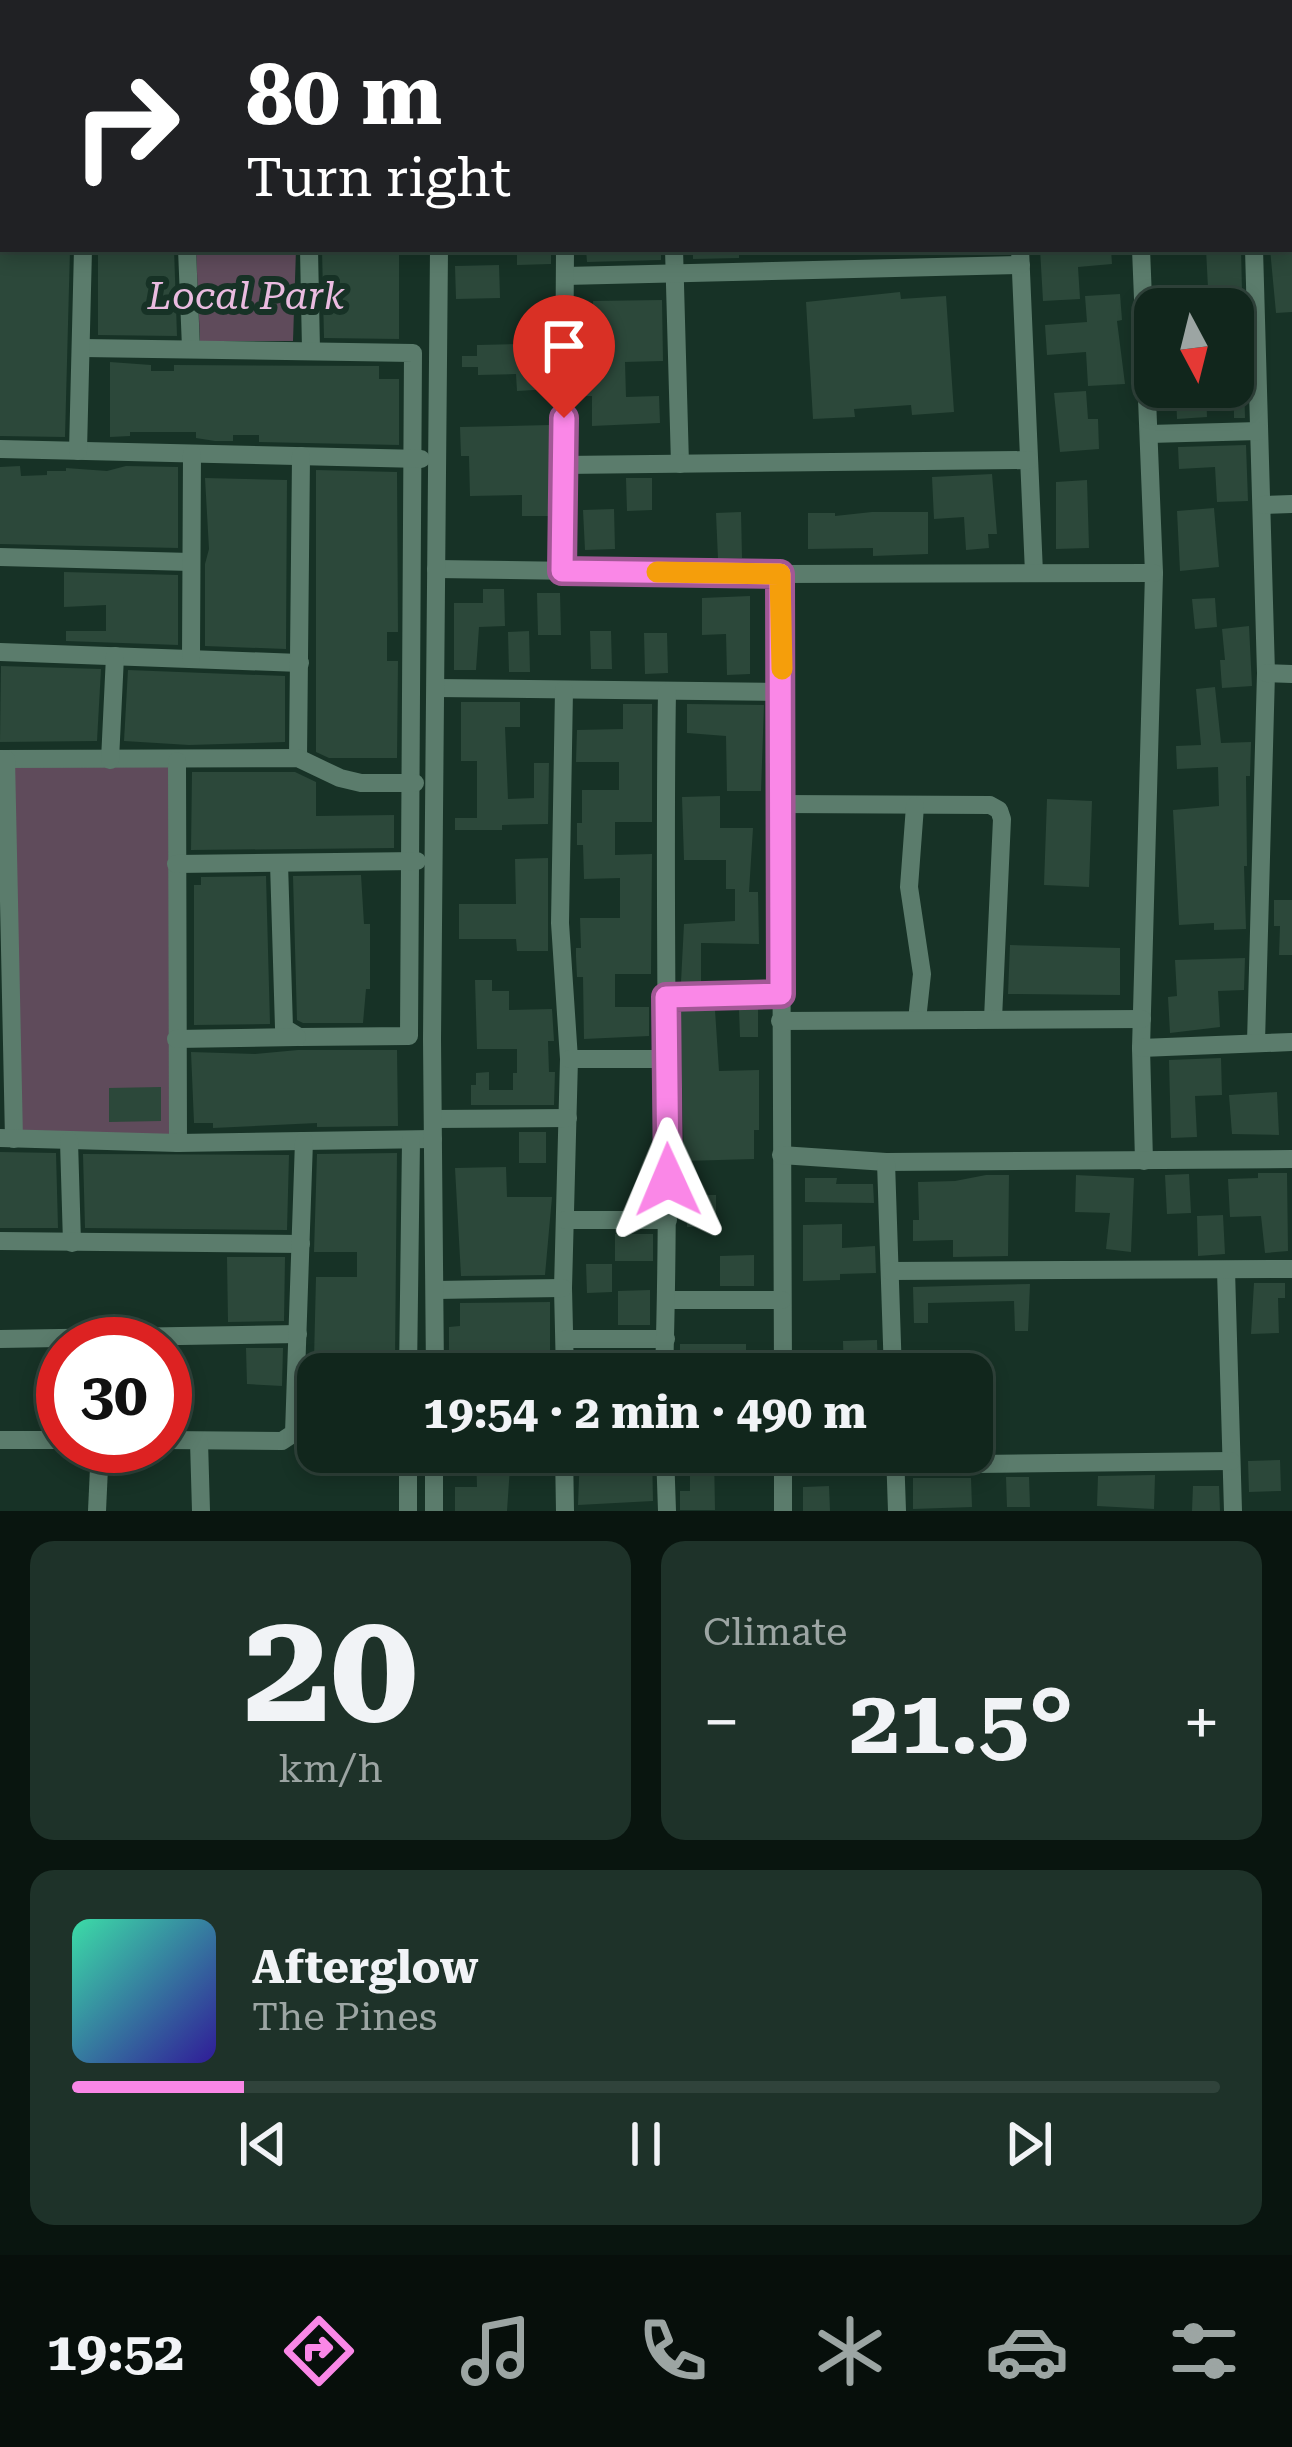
<!DOCTYPE html>
<html lang="en">
<head>
<meta charset="utf-8">
<style>
	:root { --surface:#11261c; --page:#1e3229; --text:#f1f3f6; --muted:#9ca5a3; --line:#30433b; --accent:#fa87e7 }
	body { margin:0; font-family:"Roboto Serif",serif; background:var(--page); color:var(--text); height:100vh; display:flex; flex-direction:column; font-size:45px; white-space:nowrap }
	* { box-sizing:border-box; margin:0 }
	p { font-size:39px; color:var(--muted) }
	.icon { flex:none; width:66px; height:66px; fill:none; stroke:currentColor; stroke-width:2; stroke-linecap:round; stroke-linejoin:round }
	.map { position:relative; height:1511px; overflow:hidden }
	.side { display:flex; flex-direction:column; gap:30px; padding:30px; background:#09150f; flex:1 }
	.side>* { flex:none }
	.hud { position:absolute; left:0px; top:0px; width:1293px; height:252px; box-shadow:0 6px 18px #0003,0 0 0 3px var(--line); background:#202124; color:#fff; overflow:hidden }
	.needle { width:78px; rotate:173deg }
	.tools { position:absolute; left:1134px; top:288px; display:grid; gap:24px }
	.tools a { display:grid; place-items:center; width:120px; height:120px; border-radius:24px; background:var(--surface); box-shadow:0 6px 18px #0003,0 0 0 3px var(--line); font-size:60px }
	.speed { position:absolute; left:36px; top:1317px; display:flex; gap:24px; font-size:60px; font-weight:700; text-align:center }
	.speed>* { display:grid; place-content:center; width:156px; height:156px; border-radius:50%; background:var(--surface); box-shadow:0 6px 18px #0003,0 0 0 3px var(--line); line-height:1 }
	.speed .limit { border:18px solid #d22; background:#fff; color:#111 }
	.pin { position:absolute; display:grid; place-items:center; width:102px; height:102px; color:#fff; margin:-123px -51px; border-radius:50% 50% 50% 0; rotate:-45deg; box-shadow:0 0 12px #0007 }
	.pin .icon { rotate:45deg }
	.me { position:absolute; width:132px; margin:-66px; rotate:359deg; stroke-linejoin:round; filter:drop-shadow(0 0 9px #0008) }
	.turn { display:flex; align-items:center; gap:42px; height:252px; padding:0 48px; font-size:54px }
	.turn .icon { width:156px; height:156px; stroke-width:2.5 }
	.turn b { display:block; font-size:84px; line-height:102px }
	.big { font-size:90px; font-weight:700; line-height:1.1 }
	.side .tile { flex:1; display:flex; flex-direction:column; justify-content:center; gap:18px; min-width:0; padding:0 42px; border-radius:24px; background:var(--page) }
	.side .dial { align-items:center; gap:0 }
	.dial b { font-size:156px; line-height:1 }
	.song { display:flex; align-items:center; gap:36px }
	.cover { width:144px; height:144px; border-radius:18px; background:linear-gradient(135deg,hsl(160 70% 55%),hsl(250 70% 35%)) }
	.played { height:12px; border-radius:6px; background:linear-gradient(90deg,var(--accent) 15%,var(--line) 15%) }
	.keys { display:flex; justify-content:space-around; direction:ltr }
	.heat { display:flex; justify-content:space-between; align-items:center; font-size:66px; direction:ltr }
	.side .tiles { flex:1; display:grid; gap:30px; grid-template-columns:1fr 1fr }
	.tile:last-child { grid-column:span 2 }
	.trip { position:absolute; left:297px; top:1353px; width:696px; height:120px; border-radius:24px; background:var(--surface); box-shadow:0 6px 18px #0003,0 0 0 3px var(--line); font-weight:700; line-height:120px; text-align:center }
	.tabs { display:flex; height:192px; justify-content:space-around; align-items:center; background:#070f0b; color:var(--muted) }
	.tabs .icon { width:84px; height:84px }
	.tabs .active { color:var(--accent) }
	.tabs b { font-size:54px; color:var(--text) }
	.map>svg:first-child { display:block }
</style>
</head>
<body>
<div class="map">
<svg width="1292" height="1511" viewBox="0 0 1292 1511">
	<rect width="100%" height="100%" fill="#173226"/>
	<g fill="#5f4b5b">
		<polygon points="196,249 296,249 293,341 200,341"/>
		<polygon points="6,760 177,761 174,1140 14,1138"/>
	</g>
	<g fill="#2c483a">
		<polygon points="0,249 70,249 65,437 0,436"/>
		<polygon points="98,249 174,249 177,336 98,335"/>
		<polygon points="322,249 399,249 399,339 324,338"/>
		<polygon points="517,249 551,249 551,264 517,265"/>
		<polygon points="586,249 661,249 661,260 587,262"/>
		<polygon points="693,249 739,249 739,258 693,259"/>
		<polygon points="1040,249 1111,249 1112,264 1078,267 1080,299 1043,301"/>
		<polygon points="1206,249 1241,249 1245,418 1234,418 1233,309 1164,309 1163,291 1208,288"/>
		<polygon points="1270,249 1292,249 1292,312 1276,313"/>
		<polygon points="499,265 500,298 456,299 455,266"/>
		<polygon points="900,292 901,299 946,296 954,412 912,415 911,405 854,409 855,417 813,419 806,302"/>
		<polygon points="1120,294 1122,320 1117,321 1125,384 1088,386 1086,352 1047,355 1045,325 1087,322 1085,296"/>
		<polygon points="662,300 663,361 625,362 626,397 659,396 660,423 592,426 592,396 586,396 585,373 586,335 594,334 593,301"/>
		<polygon points="547,331 551,389 517,391 516,374 478,375 478,367 462,367 462,356 477,356 477,345 517,344 517,332"/>
		<polygon points="110,362 151,365 151,371 174,371 174,365 379,366 379,379 399,379 399,445 259,442 259,435 233,435 233,441 215,441 196,438 196,432 130,432 130,436 110,437"/>
		<polygon points="1086,391 1088,419 1098,419 1099,449 1060,452 1054,393"/>
		<polygon points="1206,394 1207,417 1177,419 1176,395"/>
		<polygon points="550,425 550,516 522,516 522,495 470,496 469,456 461,456 460,427"/>
		<polygon points="1246,445 1248,501 1217,502 1215,467 1179,469 1178,447"/>
		<polygon points="20,466 21,476 47,475 47,471 66,471 66,468 107,471 126,466 178,467 178,548 0,544 0,467"/>
		<polygon points="316,470 397,472 398,632 387,632 387,661 398,661 397,758 329,758 316,752"/>
		<polygon points="992,474 997,534 988,534 989,548 966,550 964,517 934,519 932,477"/>
		<polygon points="205,478 287,480 286,649 205,646 205,564 209,549"/>
		<polygon points="626,478 652,478 652,510 627,511"/>
		<polygon points="1087,480 1089,548 1056,549 1056,482"/>
		<polygon points="1214,508 1219,567 1180,571 1177,511"/>
		<polygon points="614,509 615,549 585,550 583,510"/>
		<polygon points="741,512 742,558 718,559 716,513"/>
		<polygon points="872,512 928,512 928,554 873,556 873,548 808,549 808,513 835,513 835,516"/>
		<polygon points="64,572 178,575 178,645 66,641 66,631 106,631 106,605 64,607"/>
		<polygon points="483,589 504,589 505,626 479,627 476,670 454,670 454,603 483,603"/>
		<polygon points="537,593 560,593 561,635 538,635"/>
		<polygon points="750,596 750,674 727,675 726,634 702,635 702,598"/>
		<polygon points="1215,598 1217,627 1195,629 1192,599"/>
		<polygon points="1249,626 1252,686 1222,688 1220,660 1225,660 1222,629"/>
		<polygon points="529,631 530,672 509,672 508,632"/>
		<polygon points="590,631 611,631 612,669 591,669"/>
		<polygon points="644,633 667,633 668,673 645,674"/>
		<polygon points="1,666 101,669 97,741 0,742"/>
		<polygon points="128,670 285,676 285,742 189,745 124,741"/>
		<polygon points="1215,687 1221,743 1251,742 1250,776 1246,776 1247,866 1244,866 1246,929 1214,930 1214,923 1179,925 1173,810 1219,806 1218,767 1177,769 1176,746 1201,745 1196,689"/>
		<polygon points="461,702 520,702 520,727 505,727 508,799 534,798 534,763 549,763 548,824 502,825 502,830 455,830 455,818 477,818 477,761 461,761"/>
		<polygon points="623,704 652,704 652,822 615,822 615,855 652,854 651,974 615,974 615,1007 649,1007 649,1036 584,1039 583,977 577,977 576,957 576,948 581,948 580,918 620,918 620,878 584,879 583,845 577,845 577,823 582,823 582,790 619,790 619,762 576,762 577,730 623,729"/>
		<polygon points="687,704 764,705 761,791 727,791 726,736 687,733"/>
		<polygon points="192,772 295,772 316,782 316,816 394,815 394,848 191,850"/>
		<polygon points="720,796 720,828 753,828 749,892 758,892 759,944 701,943 701,982 681,982 684,924 735,921 735,889 726,889 726,860 684,860 682,797"/>
		<polygon points="1047,799 1092,801 1089,887 1044,885"/>
		<polygon points="548,858 548,951 517,951 516,939 459,939 459,904 516,904 515,859"/>
		<polygon points="361,875 364,924 370,924 370,989 366,989 363,1023 303,1023 297,1020 293,876"/>
		<polygon points="266,876 270,1024 194,1025 194,885 201,885 201,877"/>
		<polygon points="1274,900 1292,900 1292,955 1279,955 1280,926 1274,926"/>
		<polygon points="1010,945 1120,948 1120,995 1008,994"/>
		<polygon points="1245,958 1244,990 1218,991 1220,1027 1170,1033 1168,997 1177,996 1175,960"/>
		<polygon points="475,980 492,980 492,991 509,991 509,1010 552,1009 554,1041 548,1041 549,1072 555,1072 554,1105 471,1105 471,1085 476,1085 476,1073 489,1072 489,1090 513,1090 513,1073 517,1073 517,1049 477,1049"/>
		<polygon points="739,1009 758,1009 758,1037 740,1037"/>
		<polygon points="680,1010 715,1010 719,1071 759,1070 759,1130 754,1130 754,1159 684,1161"/>
		<polygon points="298,1050 397,1050 398,1126 317,1127 317,1123 213,1128 213,1123 194,1123 191,1052 255,1054"/>
		<polygon points="1221,1058 1222,1095 1195,1096 1197,1137 1171,1138 1169,1060"/>
		<polygon points="161,1087 161,1121 109,1122 109,1088"/>
		<polygon points="1277,1092 1279,1135 1232,1134 1229,1095"/>
		<rect x="519" y="1132" width="27" height="31"/>
		<polygon points="0,1152 56,1153 58,1228 0,1228"/>
		<polygon points="397,1153 395,1360 314,1359 316,1277 357,1277 357,1252 314,1252 317,1154"/>
		<polygon points="83,1154 289,1155 287,1230 85,1228"/>
		<polygon points="506,1167 507,1197 552,1197 545,1275 461,1276 455,1168"/>
		<polygon points="1258,1173 1287,1173 1288,1251 1265,1253 1261,1216 1230,1217 1228,1179 1258,1178"/>
		<polygon points="1189,1174 1191,1213 1167,1214 1165,1175"/>
		<polygon points="986,1175 1009,1175 1008,1256 953,1257 953,1240 913,1241 913,1220 919,1220 918,1182 955,1181"/>
		<polygon points="1076,1175 1134,1178 1131,1252 1106,1249 1110,1213 1075,1212"/>
		<polygon points="805,1178 837,1178 836,1184 873,1184 874,1203 805,1202"/>
		<polygon points="687,1195 716,1195 716,1226 687,1227"/>
		<polygon points="1223,1215 1225,1254 1198,1256 1197,1216"/>
		<polygon points="842,1224 842,1248 875,1246 876,1273 840,1274 840,1280 803,1281 803,1225"/>
		<rect x="615" y="1234" width="38" height="27"/>
		<polygon points="754,1255 754,1286 720,1286 720,1256"/>
		<polygon points="227,1257 285,1257 284,1321 228,1322"/>
		<polygon points="586,1264 612,1264 612,1292 587,1293"/>
		<polygon points="1254,1283 1285,1283 1285,1298 1278,1298 1279,1333 1251,1334"/>
		<polygon points="1030,1284 1028,1331 1015,1331 1014,1301 928,1303 928,1323 914,1323 913,1287"/>
		<polygon points="650,1290 650,1325 618,1325 618,1291"/>
		<polygon points="550,1302 550,1374 519,1374 519,1365 449,1366 449,1327 460,1326 460,1303"/>
		<polygon points="877,1340 878,1374 844,1374 843,1341"/>
		<rect x="680" y="1344" width="66" height="27"/>
		<polygon points="246,1348 283,1348 282,1386 247,1384"/>
		<rect x="581" y="1352" width="70" height="22"/>
		<polygon points="476,1452 551,1452 551,1467 510,1467 507,1511 455,1511 455,1487 477,1487"/>
		<polygon points="580,1452 610,1452 610,1473 635,1473 635,1452 652,1452 653,1501 578,1505"/>
		<polygon points="690,1454 714,1454 715,1510 680,1510 680,1491 690,1491"/>
		<polygon points="1280,1460 1281,1491 1249,1492 1248,1461"/>
		<polygon points="1155,1475 1154,1509 1097,1506 1098,1476"/>
		<polygon points="1006,1477 1029,1477 1030,1507 1007,1507"/>
		<polygon points="913,1478 971,1478 972,1507 913,1509"/>
		<polygon points="829,1486 830,1511 803,1511 803,1487"/>
		<polygon points="1193,1486 1219,1486 1220,1511 1192,1511"/>
	</g>
	<g fill="none" stroke-linecap="round" stroke-linejoin="round">
		<g stroke="#5b7c6c" stroke-width="18">
			<polyline points="48,0 48,3"/>
			<polyline points="359,0 668,0"/>
			<polyline points="766,0 766,3"/>
			<polyline points="847,0 973,0"/>
			<polyline points="1088,0 1088,3"/>
			<polyline points="1290,13 1292,13"/>
			<polyline points="0,16 3,16"/>
			<polyline points="0,34 3,34"/>
			<polyline points="0,136 3,136"/>
			<polyline points="1290,153 1292,153"/>
			<polyline points="0,227 3,227"/>
			<polyline points="187,249 191,348"/>
			<polyline points="309,249 311,350"/>
			<polyline points="674,249 680,464"/>
			<polyline points="1020,249 1034,573"/>
			<polyline points="1141,249 1154,573 1141,1048 1144,1161"/>
			<polyline points="1254,249 1266,673 1256,1042"/>
			<polyline points="565,276 1021,265"/>
			<polyline points="83,348 413,353 409,1036 299,1037 284,1028 279,863"/>
			<polyline points="1149,434 1259,431"/>
			<polyline points="0,449 421,459"/>
			<polyline points="78,451 83,249"/>
			<polyline points="563,465 1029,460"/>
			<polyline points="1263,505 1292,504"/>
			<polyline points="0,557 191,562"/>
			<polyline points="436,569 780,574 1154,573"/>
			<polyline points="563,571 565,249"/>
			<polyline points="780,574 783,1374"/>
			<polyline points="0,652 300,663"/>
			<polyline points="191,659 192,454"/>
			<polyline points="1266,673 1292,674"/>
			<polyline points="436,688 782,692"/>
			<polyline points="564,690 560,923 569,1059 563,1288 565,1374"/>
			<polyline points="298,758 301,456"/>
			<polyline points="0,759 298,758 340,778 361,783 415,783"/>
			<polyline points="6,759 14,1139"/>
			<polyline points="110,760 115,656"/>
			<polyline points="177,761 178,1143"/>
			<polyline points="781,804 990,805 999,810 1002,819 993,1019"/>
			<polyline points="915,806 909,887 922,974 917,1020"/>
			<polyline points="176,864 417,861"/>
			<polyline points="666,997 781,994"/>
			<polyline points="780,1021 1142,1019"/>
			<polyline points="176,1039 297,1037"/>
			<polyline points="1141,1048 1292,1042"/>
			<polyline points="569,1059 667,1059"/>
			<polyline points="433,1119 568,1118"/>
			<polyline points="0,1138 178,1143 433,1139"/>
			<polyline points="69,1141 72,1243"/>
			<polyline points="781,1155 886,1162 1292,1159"/>
			<polyline points="886,1162 893,1374"/>
			<polyline points="565,1220 668,1220"/>
			<polyline points="0,1241 301,1244"/>
			<polyline points="1226,1270 1233,1511"/>
			<polyline points="890,1271 1292,1269"/>
			<polyline points="436,1290 563,1288"/>
			<polyline points="666,1300 782,1300"/>
			<polyline points="0,1339 298,1334"/>
			<polyline points="566,1339 666,1339"/>
			<polyline points="408,1374 411,1140"/>
			<polyline points="435,1374 432,1039 439,249"/>
			<path d="M664,1374C671,1147 663,919 667,692"/>
			<polyline points="0,1440 63,1440"/>
			<polyline points="165,1440 282,1441 294,1433 304,1141"/>
			<polyline points="199,1441 201,1511"/>
			<polyline points="408,1452 408,1511"/>
			<polyline points="564,1452 565,1511"/>
			<polyline points="665,1452 667,1511"/>
			<polyline points="783,1452 783,1511"/>
			<polyline points="895,1452 897,1511"/>
			<polyline points="896,1465 1231,1461"/>
			<polyline points="97,1511 100,1446"/>
			<polyline points="434,1511 434,1452"/>
		</g>
	</g>
	<g fill="none" stroke-linecap="round" stroke-linejoin="round">
		<g stroke="#a25896" stroke-width="30">
			<polyline id="route" points="564,418 562,571 780,574 781,994 666,997 668,1180"/>
		</g>
		<use href="#route" stroke="#fa87e7" stroke-width="21"/>
		<polyline stroke="#f59e0b" stroke-width="21" points="657,572 780,574 782,669"/>
	</g>
	<g text-anchor="middle" stroke-width="12" stroke-linejoin="round" paint-order="stroke">
		<g font-size="39" font-style="italic" fill="#eabbe0" stroke="#173226">
			<text x="246" y="309">Local Park</text>
		</g>
	</g>
</svg>
<div class="tools">
<a><svg class="needle" viewBox="-14 -14 28 28"><path d="M0-13l5 13h-10z" fill="#e53935"/><path d="M0 13l5-13h-10z" fill="#9ca5a3"/></svg></a>
</div>
<div class="speed"><div class="limit">30</div></div>
<div class="pin" style="left:564px;top:418px;background:#d93025"><svg class="icon" aria-label="arrive" viewBox="0 0 24 24"><path d="M6 21V4h12l-3 4 3 4H6"/></svg></div>
<svg class="me" style="left:668px;top:1180px" viewBox="-20 -20 40 40"><path d="M0-17L14 15 0 8-14 15z" fill="#fa87e7" stroke="#fff" stroke-width="4"/></svg>
<div class="trip">19:54 · 2 min · 490 m</div>
<div class="hud">
<div class="turn"><svg class="icon" aria-label="right" viewBox="0 0 24 24"><path d="M7 20v-9h11M14 6l5 5-5 5"/></svg><div><b>80 m</b>Turn right</div></div>
</div>
</div>
<section class="side">
<div class="tiles">
<div class="tile dial"><b>20</b><p>km/h</p></div>
<div class="tile"><p>Climate</p>
<div class="heat"><a>−</a><b class="big">21.5°</b><a>+</a></div>
</div>
<div class="tile">
<div class="song"><i class="cover"></i><div><b>Afterglow</b><p>The Pines</p></div></div>
<div class="played"></div>
<div class="keys"><svg class="icon" aria-label="previous" viewBox="0 0 24 24"><path d="M18 5L8 12l10 7zM5 5v14"/></svg><svg class="icon" aria-label="pause" viewBox="0 0 24 24"><path d="M8 5v14M16 5v14"/></svg><svg class="icon" aria-label="next" viewBox="0 0 24 24"><path d="M6 5l10 7-10 7zM19 5v14"/></svg></div>
</div>
</div>
</section>
<nav class="tabs">
<b>19:52</b>
<svg class="icon active" aria-label="directions" viewBox="0 0 24 24"><path d="M12 3l9 9-9 9-9-9zM9 14v-3h6M13 9l2 2-2 2"/></svg>
<svg class="icon" aria-label="music" viewBox="0 0 24 24"><path d="M9 18V5l10-2v13"/><circle cx="6" cy="18" r="3"/><circle cx="16" cy="16" r="3"/></svg>
<svg class="icon" aria-label="phone" viewBox="0 0 24 24"><path d="M5 4h4l2 5-3 2q2 4 5 5l2-3 5 2v4C11 20 4 13 5 4z"/></svg>
<svg class="icon" aria-label="climate" viewBox="0 0 24 24"><path d="M12 3v18M4 7l16 10M4 17L20 7"/></svg>
<svg class="icon" aria-label="car" viewBox="0 0 24 24"><path d="M5 17H2v-5l4-1 3-4h7l3 4 3 1v5h-3M9 17h6M6 11h13"/><circle cx="7" cy="17" r="2"/><circle cx="17" cy="17" r="2"/></svg>
<svg class="icon" aria-label="filters" viewBox="0 0 24 24"><path d="M4 7h16M4 17h16"/><circle cx="9" cy="7" r="2"/><circle cx="15" cy="17" r="2"/></svg>
</nav>
</body>
</html>
